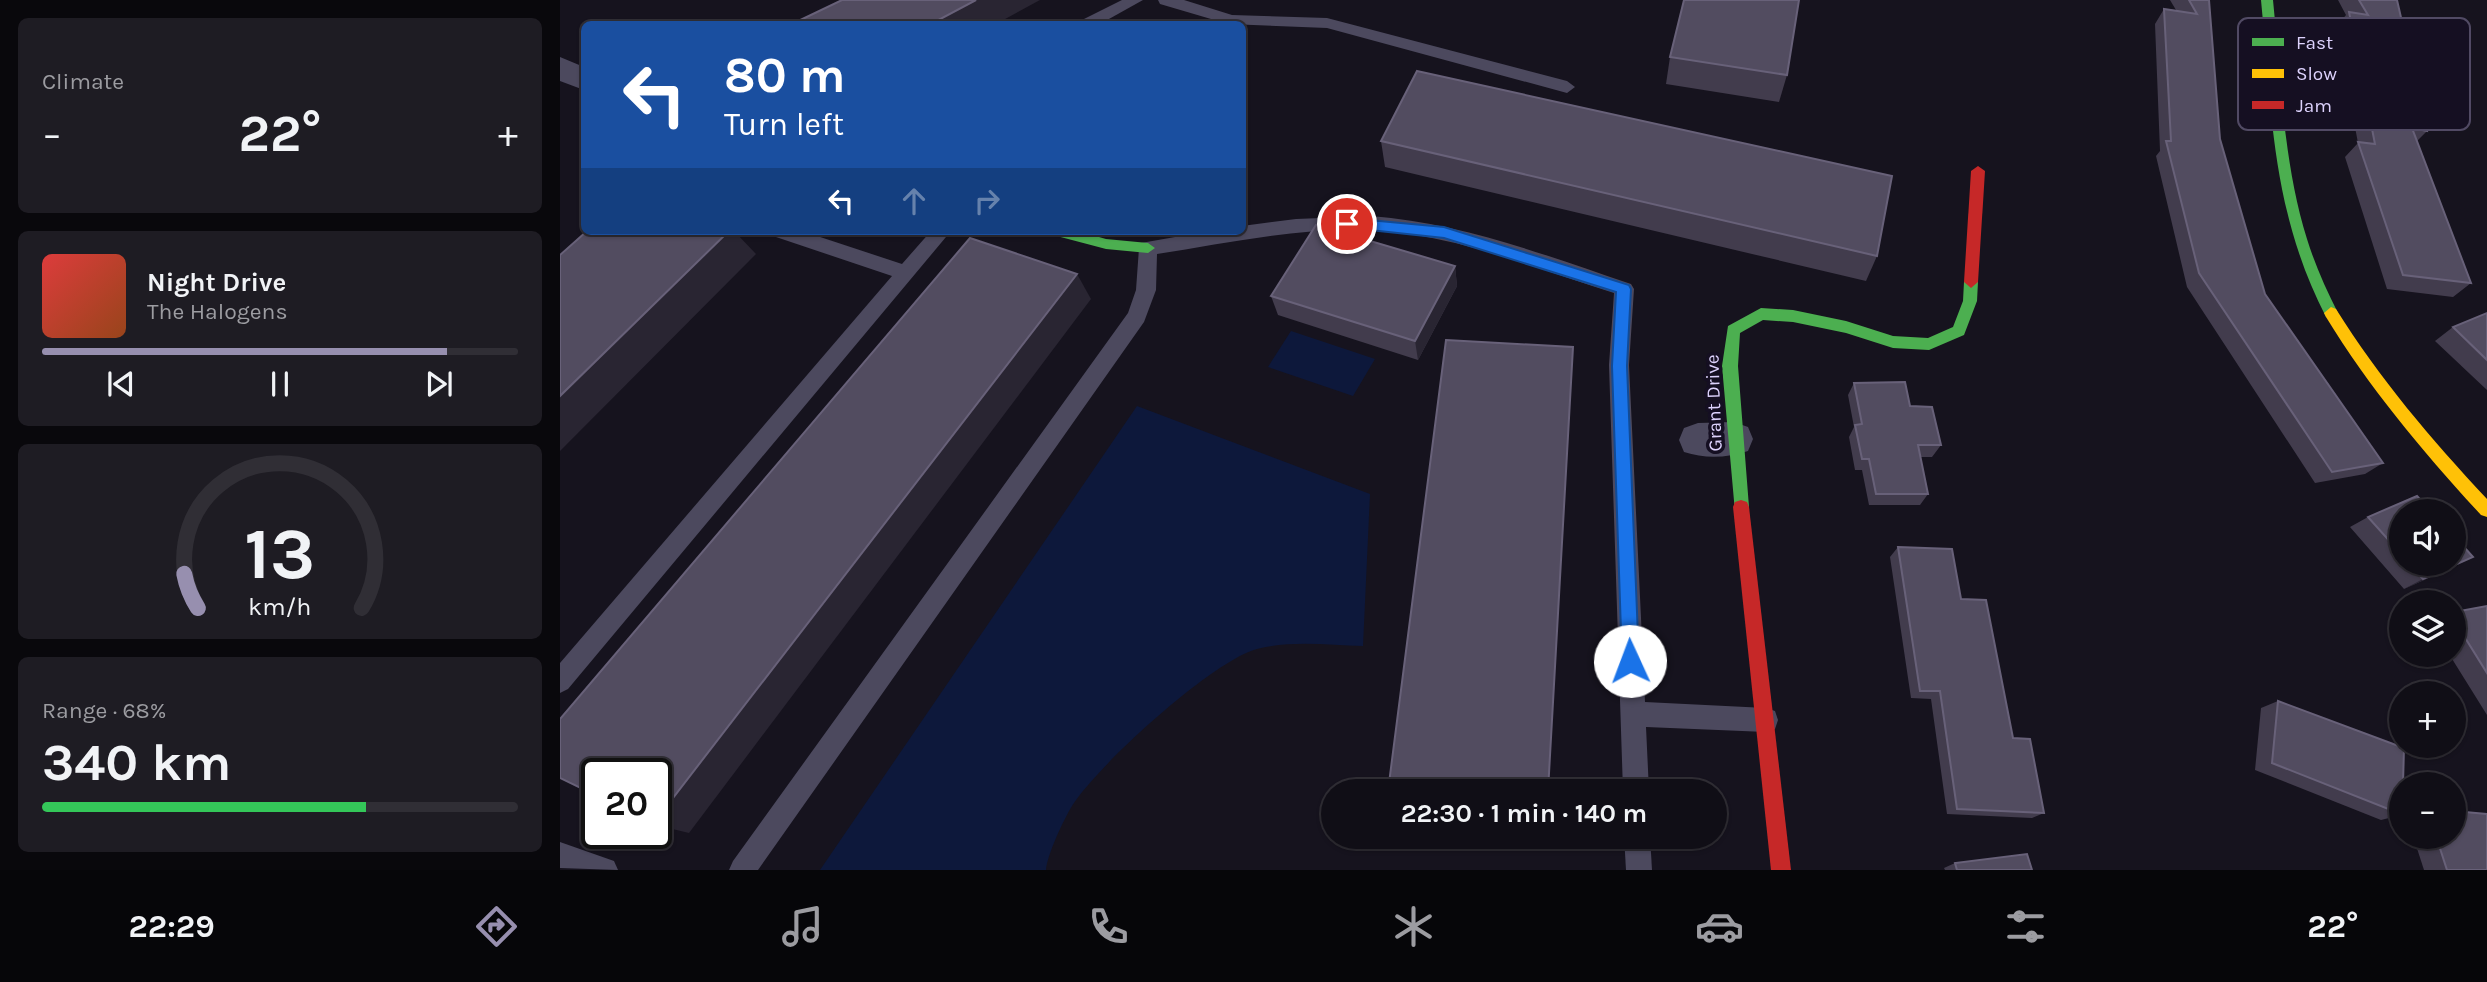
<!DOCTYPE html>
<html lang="en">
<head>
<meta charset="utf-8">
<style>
	:root { --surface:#100e16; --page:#1e1c23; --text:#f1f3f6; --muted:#9c9ca1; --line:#302e35; --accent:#978faf }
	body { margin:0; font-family:Karla,sans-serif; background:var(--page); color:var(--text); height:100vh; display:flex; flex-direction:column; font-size:26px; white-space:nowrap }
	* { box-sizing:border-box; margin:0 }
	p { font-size:23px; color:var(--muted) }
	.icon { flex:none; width:38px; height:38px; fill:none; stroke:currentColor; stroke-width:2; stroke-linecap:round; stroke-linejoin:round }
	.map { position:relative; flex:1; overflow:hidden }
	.side { display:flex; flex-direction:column; gap:18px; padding:18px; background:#09080c; width:560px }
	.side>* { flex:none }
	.banner { position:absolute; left:21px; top:21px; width:665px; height:214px; border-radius:10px; box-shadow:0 2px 5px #0004,0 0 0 2px var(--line); background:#1a4fa0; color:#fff; overflow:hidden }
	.tools { position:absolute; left:1829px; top:499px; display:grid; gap:14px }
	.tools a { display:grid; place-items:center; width:77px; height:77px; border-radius:50%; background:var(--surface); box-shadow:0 2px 5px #0004,0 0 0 2px var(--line); font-size:35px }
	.speed { position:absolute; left:21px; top:758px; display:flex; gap:14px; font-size:35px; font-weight:700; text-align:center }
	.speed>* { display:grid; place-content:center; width:91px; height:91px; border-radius:50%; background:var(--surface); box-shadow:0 2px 5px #0004,0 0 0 2px var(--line); line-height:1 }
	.speed .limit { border:4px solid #111; border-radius:10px; background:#fff; color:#111 }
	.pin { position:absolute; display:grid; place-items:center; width:60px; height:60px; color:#fff; margin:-30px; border:4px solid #fff; border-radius:50%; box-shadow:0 2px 7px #0007 }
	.me { position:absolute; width:77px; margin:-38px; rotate:358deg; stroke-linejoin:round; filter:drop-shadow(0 0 5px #0008) }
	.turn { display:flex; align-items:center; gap:24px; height:147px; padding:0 28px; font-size:32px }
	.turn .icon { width:91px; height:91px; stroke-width:2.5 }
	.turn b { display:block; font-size:49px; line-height:60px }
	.lanes { display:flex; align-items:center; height:66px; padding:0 28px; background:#0003; justify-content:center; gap:35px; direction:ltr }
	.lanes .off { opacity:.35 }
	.big { font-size:52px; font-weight:700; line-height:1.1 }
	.side .tile { flex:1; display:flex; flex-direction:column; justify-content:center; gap:10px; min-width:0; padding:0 24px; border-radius:10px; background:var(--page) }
	.side .dial { align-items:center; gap:0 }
	.dial svg { height:182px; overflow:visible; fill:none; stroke:var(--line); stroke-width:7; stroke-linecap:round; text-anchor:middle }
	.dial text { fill:var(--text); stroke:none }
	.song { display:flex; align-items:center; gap:21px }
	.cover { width:84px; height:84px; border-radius:10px; background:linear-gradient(135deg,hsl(0 70% 55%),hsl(20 70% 35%)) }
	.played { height:7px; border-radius:4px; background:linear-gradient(90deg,var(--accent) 85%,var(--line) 85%) }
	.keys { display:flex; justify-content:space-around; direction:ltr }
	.heat { display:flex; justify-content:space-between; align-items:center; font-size:38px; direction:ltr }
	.charge { height:10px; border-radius:5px; background:linear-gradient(90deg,#34c759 68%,var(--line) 0) }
	.trip { position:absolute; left:761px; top:779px; width:406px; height:70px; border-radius:35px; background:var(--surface); box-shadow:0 2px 5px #0004,0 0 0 2px var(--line); font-weight:700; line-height:70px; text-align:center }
	.dock { display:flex; height:112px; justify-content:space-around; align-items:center; background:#060609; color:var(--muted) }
	.dock .icon { width:49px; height:49px }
	.dock .on { color:var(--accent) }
	.dock b { font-size:32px; color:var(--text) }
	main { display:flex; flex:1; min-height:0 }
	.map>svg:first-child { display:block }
</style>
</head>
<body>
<main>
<section class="side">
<div class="tile"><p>Climate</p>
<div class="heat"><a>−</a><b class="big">22°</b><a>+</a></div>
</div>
<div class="tile">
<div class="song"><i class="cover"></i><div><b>Night Drive</b><p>The Halogens</p></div></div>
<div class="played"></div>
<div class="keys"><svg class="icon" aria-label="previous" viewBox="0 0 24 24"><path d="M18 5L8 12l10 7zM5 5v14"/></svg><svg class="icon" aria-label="pause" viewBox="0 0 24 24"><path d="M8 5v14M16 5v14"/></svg><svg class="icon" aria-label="next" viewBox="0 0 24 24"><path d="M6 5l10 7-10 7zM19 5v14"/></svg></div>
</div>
<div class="tile dial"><svg viewBox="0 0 100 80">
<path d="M14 69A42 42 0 1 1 86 69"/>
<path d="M14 69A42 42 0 0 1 8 54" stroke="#978faf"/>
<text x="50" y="56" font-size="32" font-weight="700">13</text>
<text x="50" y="72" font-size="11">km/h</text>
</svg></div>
<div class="tile"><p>Range · 68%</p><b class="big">340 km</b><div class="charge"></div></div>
</section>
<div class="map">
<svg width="1927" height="870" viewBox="0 0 1927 870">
	<rect width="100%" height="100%" fill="#16131e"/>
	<g fill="#0d183b">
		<polygon points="731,331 815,359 793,396 708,367"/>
		<path d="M577,406L810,494L803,646C769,645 731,640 697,649C652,661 537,766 512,806C504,819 487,855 486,870H260Z"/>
	</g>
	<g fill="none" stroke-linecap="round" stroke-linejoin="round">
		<g fill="#4c495e" fill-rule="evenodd">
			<polygon points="562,0 583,0 540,24 520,24 522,20"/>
			<polygon points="598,0 624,0 672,15 767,18 1007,81 1015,87 1007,93 767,28 668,24 600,4"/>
			<path d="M811,216C902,223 985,255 1071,284L1074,289L1069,365L1085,702L1206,708L1215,711L1218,720L1215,729L1206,732L1086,727L1089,791H1063L1049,365L1054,293C987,272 921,245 850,234C767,221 680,241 597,254L596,290L584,322L198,870H169L173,861L568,313L576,290L579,248L581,243L649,231H682V226L736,219Z"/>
			<polygon points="211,231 242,231 342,264 371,231 391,231 8,689 0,693 0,663 332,276 213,236"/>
			<polygon points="1064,836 1090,836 1092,870 1066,870"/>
			<polygon points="0,842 54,861 58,870 0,868"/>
		</g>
		<g fill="#4c495e" fill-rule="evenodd">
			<polygon points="0,57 24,67 24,90 0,81"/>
			<path d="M1174,422L1188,427L1193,439L1188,451C1167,458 1145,459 1124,452L1119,440L1124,428L1138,423Z"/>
		</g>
		<g fill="#4caf50" fill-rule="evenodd">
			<path d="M1701,0H1713C1721,79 1723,162 1747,239C1755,265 1766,289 1778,313L1771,319L1766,317C1712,212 1712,115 1701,0Z"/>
			<polygon points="491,231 518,231 546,239 588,243 595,248 588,253 546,249 493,235"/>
			<polygon points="1411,276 1418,282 1417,301 1404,335 1369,350 1333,348 1286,333 1233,322 1203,320 1180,333 1178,366 1189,507 1187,512 1181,514 1175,512 1162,366 1168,326 1201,308 1233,310 1286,321 1333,336 1368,338 1393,327 1403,301 1404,282"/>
		</g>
		<path fill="#ffc107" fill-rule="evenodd" d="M1771,307L1776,309C1819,378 1871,439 1927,499V517L1921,515C1864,453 1810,389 1766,317L1764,313Z"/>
		<g fill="#c62828" fill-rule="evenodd">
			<polygon points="1418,166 1425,171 1418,282 1411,288 1404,282 1411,171"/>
			<polygon points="1181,500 1187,502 1189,507 1231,870 1211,870 1173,507 1175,502"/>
		</g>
	</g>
	<g fill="#423c4d">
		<polygon points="1610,0 1649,0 1660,139 1705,294 1823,463 1805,474 1755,483 1627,287 1596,156 1600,151 1595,24 1604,9 1616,10"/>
		<polygon points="1778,0 1837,0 1867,131 1857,141 1911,283 1893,297 1827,289 1785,157 1798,143 1776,27 1786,15"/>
		<polygon points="1110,57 1227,75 1219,102 1106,84"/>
		<polygon points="821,141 1317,256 1306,281 825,167"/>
		<polygon points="895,266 897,286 858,360 718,315 711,296"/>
		<polygon points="1927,313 1927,390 1875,341 1893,327"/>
		<polygon points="1294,383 1350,406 1381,445 1372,457 1360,457 1368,494 1360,505 1309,505 1302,470 1295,470 1289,437 1294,427 1288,395"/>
		<polygon points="1841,511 1841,564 1894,564 1893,567 1844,589 1790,527 1808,517"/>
		<polygon points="1338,547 1401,599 1453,738 1484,813 1472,818 1387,814 1371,699 1351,698 1330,557"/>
		<polygon points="1927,606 1927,715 1889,654 1894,654 1894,612"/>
		<polygon points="1718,701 1841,815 1821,820 1695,770 1701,708"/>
		<polygon points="1853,836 1894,836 1927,870 1864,870"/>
		<polygon points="1395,863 1472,870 1385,870 1384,868"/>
	</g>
	<g fill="#292532">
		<polygon points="416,0 480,0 436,24 371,24"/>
		<polygon points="169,231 174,231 196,254 0,451 0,396"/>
		<polygon points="895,266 897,286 858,360 855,341"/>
		<polygon points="517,274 531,299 129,833 96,825 96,820"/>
		<polygon points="1913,557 1893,567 1844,589 1863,579"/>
	</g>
	<g fill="#524c60" stroke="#686179" stroke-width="2">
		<polygon points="282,0 416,0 371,24 232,24"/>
		<polygon points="1124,0 1239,0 1227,75 1110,57"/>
		<polygon points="1629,0 1649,0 1660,139 1705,294 1823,463 1772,472 1639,273 1606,141 1611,141 1604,9 1637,14"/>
		<polygon points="1799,0 1837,0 1867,131 1852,128 1911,283 1843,275 1798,142 1815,144 1789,12 1808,15"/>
		<polygon points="857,71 1332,176 1317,256 821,141"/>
		<polygon points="756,225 895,266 855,341 711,296"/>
		<polygon points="27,231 169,231 0,396 0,255"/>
		<polygon points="410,238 517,274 96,820 96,774 37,774 37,796 0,778 0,719"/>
		<polygon points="1927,313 1927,360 1893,327"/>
		<polygon points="886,340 1013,347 988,791 828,791"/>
		<polygon points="1345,382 1350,406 1372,407 1381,445 1358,445 1368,494 1316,494 1309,459 1302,459 1295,425 1302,424 1294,383"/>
		<polygon points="1857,496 1871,511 1841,511 1841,554 1808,517"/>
		<polygon points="1894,536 1913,557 1863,579 1849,564 1894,564"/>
		<polygon points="1338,547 1392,549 1401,599 1426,600 1453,738 1470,739 1484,813 1397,809 1380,691 1360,691"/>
		<polygon points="1927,606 1927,673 1894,620 1894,612"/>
		<polygon points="1718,701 1844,748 1843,784 1841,784 1841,814 1712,763"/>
		<polygon points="1894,811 1927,814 1927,870 1887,870 1876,836 1894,836"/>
		<polygon points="1467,854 1472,870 1397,870 1395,863"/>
	</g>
	<polygon fill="#1a73e8" stroke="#114b97" stroke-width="2" points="787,218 884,227 1069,285 1071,289 1067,366 1079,661 1077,667 1070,669 1064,667 1062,661 1052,366 1056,292 884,238 782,227 780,224"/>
	<g text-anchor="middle" stroke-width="7" stroke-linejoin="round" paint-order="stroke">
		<g font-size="19" fill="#ddd2fd" stroke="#150f22">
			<text transform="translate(1153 403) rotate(-92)" y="7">Grant Drive</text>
		</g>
	</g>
	<rect x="1678" y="18" width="232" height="112" rx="10" fill="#150f22" stroke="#514a64" stroke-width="2"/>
	<rect x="1692" y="38" width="32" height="8" fill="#4caf50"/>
	<rect x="1692" y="69" width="32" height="9" fill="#ffc107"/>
	<rect x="1692" y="101" width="32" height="8" fill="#c62828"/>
	<g font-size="19" fill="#ddd2fd">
		<text x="1736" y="49">Fast</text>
		<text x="1736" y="80">Slow</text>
		<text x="1736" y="112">Jam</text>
	</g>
</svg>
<div class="tools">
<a><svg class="icon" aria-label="sound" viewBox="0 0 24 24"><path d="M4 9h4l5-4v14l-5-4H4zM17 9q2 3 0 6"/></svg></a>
<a><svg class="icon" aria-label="layers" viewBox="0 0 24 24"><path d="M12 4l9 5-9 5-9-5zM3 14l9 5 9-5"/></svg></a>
<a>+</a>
<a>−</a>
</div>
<div class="speed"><div class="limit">20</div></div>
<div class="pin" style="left:787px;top:224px;background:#d93025"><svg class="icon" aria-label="arrive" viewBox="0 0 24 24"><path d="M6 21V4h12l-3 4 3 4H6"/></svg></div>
<svg class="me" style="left:1070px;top:661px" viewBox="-20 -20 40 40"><circle r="19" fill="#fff"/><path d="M0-13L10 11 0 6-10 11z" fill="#1a73e8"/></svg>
<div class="trip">22:30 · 1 min · 140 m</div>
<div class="banner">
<div class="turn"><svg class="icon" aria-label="left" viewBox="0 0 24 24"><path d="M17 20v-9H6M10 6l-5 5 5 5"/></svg><div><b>80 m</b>Turn left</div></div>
<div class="lanes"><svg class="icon" aria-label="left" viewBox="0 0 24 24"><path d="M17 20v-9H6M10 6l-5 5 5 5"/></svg><svg class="icon off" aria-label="ahead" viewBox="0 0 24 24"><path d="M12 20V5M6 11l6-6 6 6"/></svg><svg class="icon off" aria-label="right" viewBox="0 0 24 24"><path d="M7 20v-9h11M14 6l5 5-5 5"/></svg></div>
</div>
</div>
</main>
<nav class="dock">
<b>22:29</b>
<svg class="icon on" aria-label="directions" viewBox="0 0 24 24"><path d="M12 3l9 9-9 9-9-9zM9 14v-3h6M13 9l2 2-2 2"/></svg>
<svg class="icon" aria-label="music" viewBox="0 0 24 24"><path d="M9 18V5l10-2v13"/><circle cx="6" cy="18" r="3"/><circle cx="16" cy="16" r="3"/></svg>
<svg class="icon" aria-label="phone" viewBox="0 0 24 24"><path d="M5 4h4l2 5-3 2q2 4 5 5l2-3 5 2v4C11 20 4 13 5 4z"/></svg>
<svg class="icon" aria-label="climate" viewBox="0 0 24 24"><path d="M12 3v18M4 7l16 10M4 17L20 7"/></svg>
<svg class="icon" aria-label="car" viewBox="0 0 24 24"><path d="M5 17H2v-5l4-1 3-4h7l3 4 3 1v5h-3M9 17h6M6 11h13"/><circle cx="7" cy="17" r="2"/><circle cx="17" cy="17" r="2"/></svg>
<svg class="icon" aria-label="filters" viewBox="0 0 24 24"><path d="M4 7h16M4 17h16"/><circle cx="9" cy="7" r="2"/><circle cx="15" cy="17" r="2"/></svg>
<b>22°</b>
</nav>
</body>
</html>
